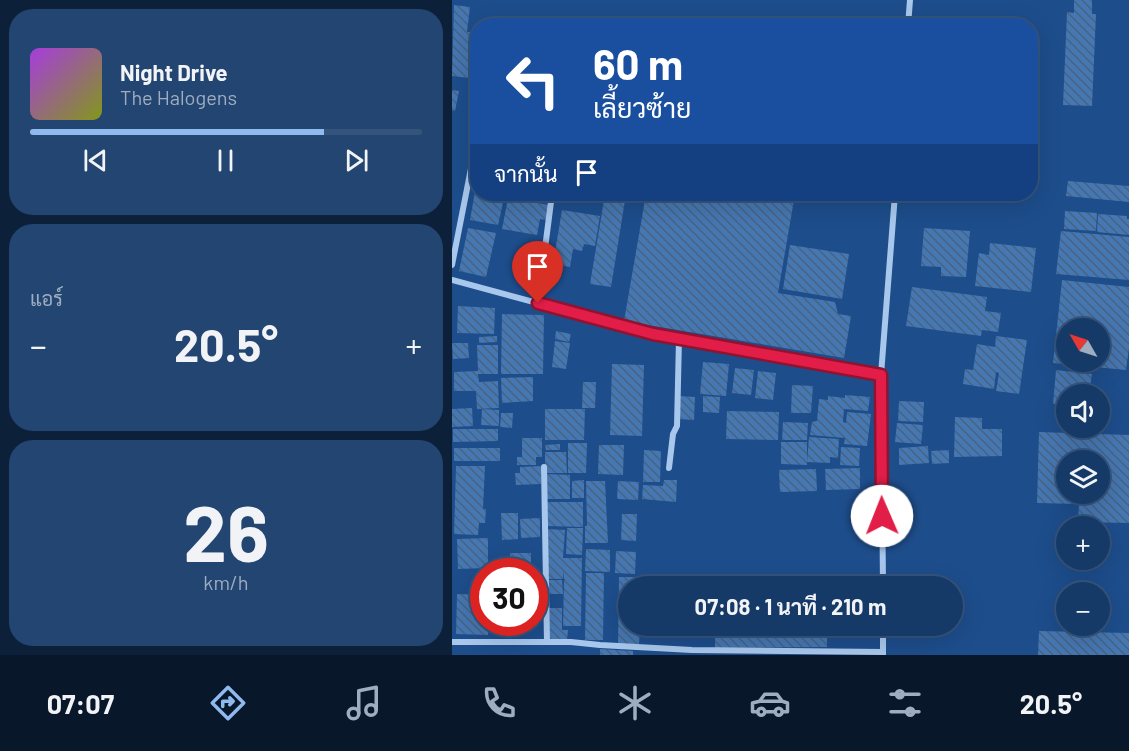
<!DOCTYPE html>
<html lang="th">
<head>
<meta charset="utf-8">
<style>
	:root { --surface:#163a68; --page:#234571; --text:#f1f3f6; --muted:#9eadc0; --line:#35547c; --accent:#90b9f0 }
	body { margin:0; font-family:Barlow,Sarabun,sans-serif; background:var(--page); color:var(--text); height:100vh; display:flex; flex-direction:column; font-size:22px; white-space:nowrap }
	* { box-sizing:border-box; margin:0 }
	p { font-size:20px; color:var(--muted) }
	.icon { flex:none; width:33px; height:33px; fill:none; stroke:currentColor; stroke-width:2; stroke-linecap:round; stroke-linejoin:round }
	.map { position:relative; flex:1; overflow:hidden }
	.side { display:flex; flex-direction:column; gap:9px; padding:9px; background:#0c2039; width:452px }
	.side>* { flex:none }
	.hud { position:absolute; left:18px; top:18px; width:568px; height:183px; border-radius:24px; box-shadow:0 6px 24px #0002,0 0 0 2px var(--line); background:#1a4fa0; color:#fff; overflow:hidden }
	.needle { width:39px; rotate:309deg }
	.controls { position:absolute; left:604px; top:318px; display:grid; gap:12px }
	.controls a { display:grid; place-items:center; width:54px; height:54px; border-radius:50%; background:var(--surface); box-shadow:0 6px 24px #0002,0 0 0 2px var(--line); font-size:30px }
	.speed { position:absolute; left:18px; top:558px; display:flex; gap:12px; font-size:30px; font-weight:700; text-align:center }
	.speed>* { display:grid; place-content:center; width:78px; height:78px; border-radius:50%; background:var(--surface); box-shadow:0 6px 24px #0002,0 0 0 2px var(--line); line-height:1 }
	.speed .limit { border:9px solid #d22; background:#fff; color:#111 }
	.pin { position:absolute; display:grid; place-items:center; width:51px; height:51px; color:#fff; margin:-62px -26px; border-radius:50% 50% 50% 0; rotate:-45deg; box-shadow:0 0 6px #0007 }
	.pin .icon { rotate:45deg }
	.me { position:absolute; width:66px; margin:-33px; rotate:359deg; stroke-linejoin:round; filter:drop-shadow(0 0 4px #0008) }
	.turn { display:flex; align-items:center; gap:21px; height:126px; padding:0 24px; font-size:27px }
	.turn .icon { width:78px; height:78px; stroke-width:2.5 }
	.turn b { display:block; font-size:42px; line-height:51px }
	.then { display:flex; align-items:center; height:57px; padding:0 24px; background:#0003; gap:12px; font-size:22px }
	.big { font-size:45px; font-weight:700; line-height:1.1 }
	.side .tile { flex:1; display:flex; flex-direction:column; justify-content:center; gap:9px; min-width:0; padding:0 21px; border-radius:24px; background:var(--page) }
	.side .dial { align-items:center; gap:0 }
	.dial b { font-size:78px; line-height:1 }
	.song { display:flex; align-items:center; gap:18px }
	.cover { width:72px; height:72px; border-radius:9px; background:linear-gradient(135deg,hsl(280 70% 55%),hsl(70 70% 35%)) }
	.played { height:6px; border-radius:3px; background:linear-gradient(90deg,var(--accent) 75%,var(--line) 75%) }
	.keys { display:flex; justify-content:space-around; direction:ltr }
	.heat { display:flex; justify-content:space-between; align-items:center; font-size:33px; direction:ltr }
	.trip { position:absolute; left:166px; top:576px; width:345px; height:60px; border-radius:30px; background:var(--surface); box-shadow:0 6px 24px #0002,0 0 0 2px var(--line); font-weight:700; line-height:60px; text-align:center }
	.menu { display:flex; height:96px; justify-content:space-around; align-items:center; background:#09172a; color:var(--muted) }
	.menu .icon { width:42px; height:42px }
	.menu .active { color:var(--accent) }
	.menu b { font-size:27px; color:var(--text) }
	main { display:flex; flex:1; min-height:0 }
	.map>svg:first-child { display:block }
</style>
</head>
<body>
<main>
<section class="side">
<div class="tile">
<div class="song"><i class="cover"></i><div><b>Night Drive</b><p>The Halogens</p></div></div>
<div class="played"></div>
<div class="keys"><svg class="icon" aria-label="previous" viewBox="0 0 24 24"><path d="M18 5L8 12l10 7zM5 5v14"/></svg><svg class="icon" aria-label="pause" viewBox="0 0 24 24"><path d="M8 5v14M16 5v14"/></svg><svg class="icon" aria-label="next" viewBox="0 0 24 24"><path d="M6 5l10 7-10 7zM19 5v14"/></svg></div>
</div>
<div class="tile"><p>แอร์</p>
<div class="heat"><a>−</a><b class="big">20.5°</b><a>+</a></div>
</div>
<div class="tile dial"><b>26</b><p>km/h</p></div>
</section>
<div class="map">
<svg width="678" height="655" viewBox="0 0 678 655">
	<defs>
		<pattern id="building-back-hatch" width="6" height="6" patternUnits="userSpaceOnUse" patternTransform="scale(1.5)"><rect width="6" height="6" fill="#4577b3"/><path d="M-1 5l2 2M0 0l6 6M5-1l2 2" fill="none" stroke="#486280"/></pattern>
	</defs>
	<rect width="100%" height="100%" fill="#1d4d8b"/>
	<g fill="url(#building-back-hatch)" fill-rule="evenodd">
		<polygon points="622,0 640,0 640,14 644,14 640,106 611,105 615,12 622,13"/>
		<polygon points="2,5 18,7 15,32 26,33 26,79 0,76"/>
		<polygon points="0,90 7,91 3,111 0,110"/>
		<polygon points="616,181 678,186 678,202 614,196"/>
		<polygon points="24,186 26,194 53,194 46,225 18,220"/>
		<polygon points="153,194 174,194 159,287 138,284"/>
		<polygon points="194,194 343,194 326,293 383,302 386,314 399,316 392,358 172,321"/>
		<rect x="113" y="195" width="7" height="8"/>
		<polygon points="56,198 97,205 94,220 88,219 85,235 50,229"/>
		<polygon points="110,210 148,216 143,246 132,244 130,251 121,249 118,267 101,264"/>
		<polygon points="613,211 645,213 644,231 612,229"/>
		<polygon points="646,214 675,216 675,219 678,219 678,235 645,232"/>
		<polygon points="16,228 44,233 34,277 7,271"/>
		<polygon points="472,228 518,231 514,277 489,276 489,267 469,266"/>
		<polygon points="609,231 678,237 678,280 604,274"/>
		<polygon points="538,243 584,248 579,292 523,286 527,253 537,255"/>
		<polygon points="338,245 397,254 390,299 331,289"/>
		<path d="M610,280L678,287V340L674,370L601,363ZM615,328H648V362H615Z"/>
		<polygon points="460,287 535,297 533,311 549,313 546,332 530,330 529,336 454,326"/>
		<polygon points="6,306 43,308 42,334 5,333"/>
		<polygon points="50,314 92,315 91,374 49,374"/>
		<polygon points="104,331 119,334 117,342 103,339"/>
		<polygon points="45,336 45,342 27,343 27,337"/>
		<polygon points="544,336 575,340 567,394 544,391 547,373 544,372 542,389 511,384 513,369 521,370 525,344 543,347"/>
		<polygon points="103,341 118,343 114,369 100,367"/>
		<polygon points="0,343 16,343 17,358 1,359"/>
		<polygon points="25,345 46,345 46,374 26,374 27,382 46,381 47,408 25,409 24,391 2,391 2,372 26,371"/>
		<polygon points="251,362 277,364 274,396 248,394"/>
		<polygon points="160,364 192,365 190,436 158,435"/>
		<polygon points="283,368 302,370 299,395 280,393"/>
		<polygon points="604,370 640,374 637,394 615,394 615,405 601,404"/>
		<polygon points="306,371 324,373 321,400 303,398"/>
		<polygon points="81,377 81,401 50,403 49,378"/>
		<polygon points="131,382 144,382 143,408 130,408"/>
		<polygon points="340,385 361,386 359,413 339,413"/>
		<polygon points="393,395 418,397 416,411 392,409 391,422 394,423 395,412 419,414 415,446 392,444 393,438 358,435 360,422 365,421 367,399 376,400 376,396 393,398"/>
		<polygon points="227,396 243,397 242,420 226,419"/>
		<polygon points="251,396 268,397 267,413 251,412"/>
		<polygon points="447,401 472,402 471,422 446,421"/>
		<polygon points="20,408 21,426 0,427 0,409"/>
		<polygon points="30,409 47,410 47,426 29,425"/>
		<polygon points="93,409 133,409 132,440 93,440"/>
		<polygon points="275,411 327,412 326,440 274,439"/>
		<polygon points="49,413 61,413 60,428 48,427"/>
		<polygon points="503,417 530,418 530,429 550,429 550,456 502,457"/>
		<polygon points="331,422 356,423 355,440 330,440"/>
		<polygon points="445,423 471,425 469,444 443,442"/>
		<polygon points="1,429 46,429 46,441 1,442"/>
		<path d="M587,432L678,435V523L626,522L627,504L585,503ZM615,460H648V494H615Z"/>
		<polygon points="357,437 387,439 386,458 378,457 378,463 355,462"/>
		<polygon points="70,438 90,438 90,457 84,457 84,465 65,465 65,457 70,457"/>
		<polygon points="329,442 355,442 355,465 329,464"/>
		<polygon points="116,443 135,443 134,473 116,473"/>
		<polygon points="108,444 108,450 94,450 93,445"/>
		<polygon points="147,445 172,445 171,475 146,474"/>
		<polygon points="476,446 477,463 447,465 447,448"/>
		<polygon points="389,447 408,448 407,466 388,465"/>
		<rect x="2" y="448" width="46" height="13"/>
		<polygon points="192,450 209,451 208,482 191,482"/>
		<polygon points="497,450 497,463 480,464 479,451"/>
		<polygon points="93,452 114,452 115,473 93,473"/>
		<polygon points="4,466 33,466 31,509 34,509 33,523 27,523 26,535 2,534"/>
		<polygon points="89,466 89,484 64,485 63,473 68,473 68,467"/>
		<polygon points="408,468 408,489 374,490 373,469"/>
		<polygon points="364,469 365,491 328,492 327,470"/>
		<polygon points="94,474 118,475 118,499 93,499"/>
		<polygon points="132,480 132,498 120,498 120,481"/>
		<polygon points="212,480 225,480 224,502 190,499 191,485 211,486"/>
		<polygon points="134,481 153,481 156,543 133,543 133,526 135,526"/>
		<polygon points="166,481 187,482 186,500 165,499"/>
		<polygon points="95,502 131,502 131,527 95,526"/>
		<polygon points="49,513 66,513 66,539 50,540"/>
		<polygon points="170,514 185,514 184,541 169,540"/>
		<polygon points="88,518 88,537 69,538 68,519"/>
		<polygon points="115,528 131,528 130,555 114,554"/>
		<polygon points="96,529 113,530 111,558 130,558 129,626 111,626 112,580 114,580 112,579 112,569 111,579 97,579 97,574 93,574"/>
		<polygon points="36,538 36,568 6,569 5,539"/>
		<polygon points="134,549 158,550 158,572 133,571"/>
		<polygon points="164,551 184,552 183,574 163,573"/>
		<rect x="58" y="553" width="21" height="19"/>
		<polygon points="134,573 152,573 151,640 133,640"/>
		<polygon points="167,577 188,577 188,586 177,586 177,626 188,626 187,644 166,644"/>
		<polygon points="95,580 110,580 111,594 95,594"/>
		<polygon points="5,594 32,595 32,622 37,622 36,635 4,634"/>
		<polygon points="96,608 110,608 110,630 116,630 115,640 96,640"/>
		<polygon points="49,622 73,622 73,626 49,625"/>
		<polygon points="263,626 375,626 375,647 263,648"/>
		<polygon points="587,631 678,633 678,655 586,655"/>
		<polygon points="148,649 181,651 181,655 148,655"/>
	</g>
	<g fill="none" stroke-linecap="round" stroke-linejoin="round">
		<g stroke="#a8c7ec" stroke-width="6">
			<polyline points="456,26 458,0"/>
			<polyline points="0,265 26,133"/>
			<polyline points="0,280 201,334 429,375"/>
			<polyline points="86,303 100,194"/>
			<polyline points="92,467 95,642"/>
			<polyline points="217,468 221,434 225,426 227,339"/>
			<polyline points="431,586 429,375 443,194"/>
			<polyline points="0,642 119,642 148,645 240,650 431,652"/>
			<polyline points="431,654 431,626"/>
		</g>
	</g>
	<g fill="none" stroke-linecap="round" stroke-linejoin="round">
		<g stroke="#92132f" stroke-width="15">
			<polyline id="route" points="86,303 201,334 429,375 430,516"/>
		</g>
		<use href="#route" stroke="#e11d48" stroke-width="10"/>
	</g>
</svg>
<div class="controls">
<a><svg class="needle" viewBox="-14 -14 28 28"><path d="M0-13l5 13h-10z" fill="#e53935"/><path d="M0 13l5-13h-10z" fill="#9eadc0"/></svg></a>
<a><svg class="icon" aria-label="sound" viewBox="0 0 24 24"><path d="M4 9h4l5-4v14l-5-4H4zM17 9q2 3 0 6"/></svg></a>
<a><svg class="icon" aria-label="layers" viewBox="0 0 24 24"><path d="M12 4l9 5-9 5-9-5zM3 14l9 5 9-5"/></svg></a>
<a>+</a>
<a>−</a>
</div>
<div class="speed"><div class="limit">30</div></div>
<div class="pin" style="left:86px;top:303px;background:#d93025"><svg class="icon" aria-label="arrive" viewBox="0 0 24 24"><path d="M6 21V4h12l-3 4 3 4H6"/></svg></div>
<svg class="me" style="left:430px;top:516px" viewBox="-20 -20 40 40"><circle r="19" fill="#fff"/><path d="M0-13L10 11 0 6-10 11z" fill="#e11d48"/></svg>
<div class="trip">07:08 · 1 นาที · 210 m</div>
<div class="hud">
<div class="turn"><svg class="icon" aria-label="left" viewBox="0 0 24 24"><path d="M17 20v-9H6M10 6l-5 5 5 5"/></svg><div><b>60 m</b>เลี้ยวซ้าย</div></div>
<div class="then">จากนั้น<svg class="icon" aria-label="arrive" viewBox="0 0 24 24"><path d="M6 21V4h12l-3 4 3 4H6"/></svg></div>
</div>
</div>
</main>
<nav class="menu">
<b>07:07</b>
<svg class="icon active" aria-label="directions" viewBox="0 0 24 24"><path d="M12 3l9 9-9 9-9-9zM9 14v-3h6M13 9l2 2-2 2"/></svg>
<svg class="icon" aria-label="music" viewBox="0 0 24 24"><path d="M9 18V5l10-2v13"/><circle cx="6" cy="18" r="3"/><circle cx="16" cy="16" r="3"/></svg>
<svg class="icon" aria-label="phone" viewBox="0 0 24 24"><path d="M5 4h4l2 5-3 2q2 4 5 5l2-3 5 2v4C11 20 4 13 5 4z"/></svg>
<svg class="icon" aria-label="climate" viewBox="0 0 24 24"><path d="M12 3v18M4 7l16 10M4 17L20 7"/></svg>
<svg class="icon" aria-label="car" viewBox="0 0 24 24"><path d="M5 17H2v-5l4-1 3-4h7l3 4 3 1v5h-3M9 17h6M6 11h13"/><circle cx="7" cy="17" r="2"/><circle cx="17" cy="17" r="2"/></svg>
<svg class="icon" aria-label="filters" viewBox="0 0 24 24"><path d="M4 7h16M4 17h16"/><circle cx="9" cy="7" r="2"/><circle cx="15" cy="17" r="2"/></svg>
<b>20.5°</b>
</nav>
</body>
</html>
